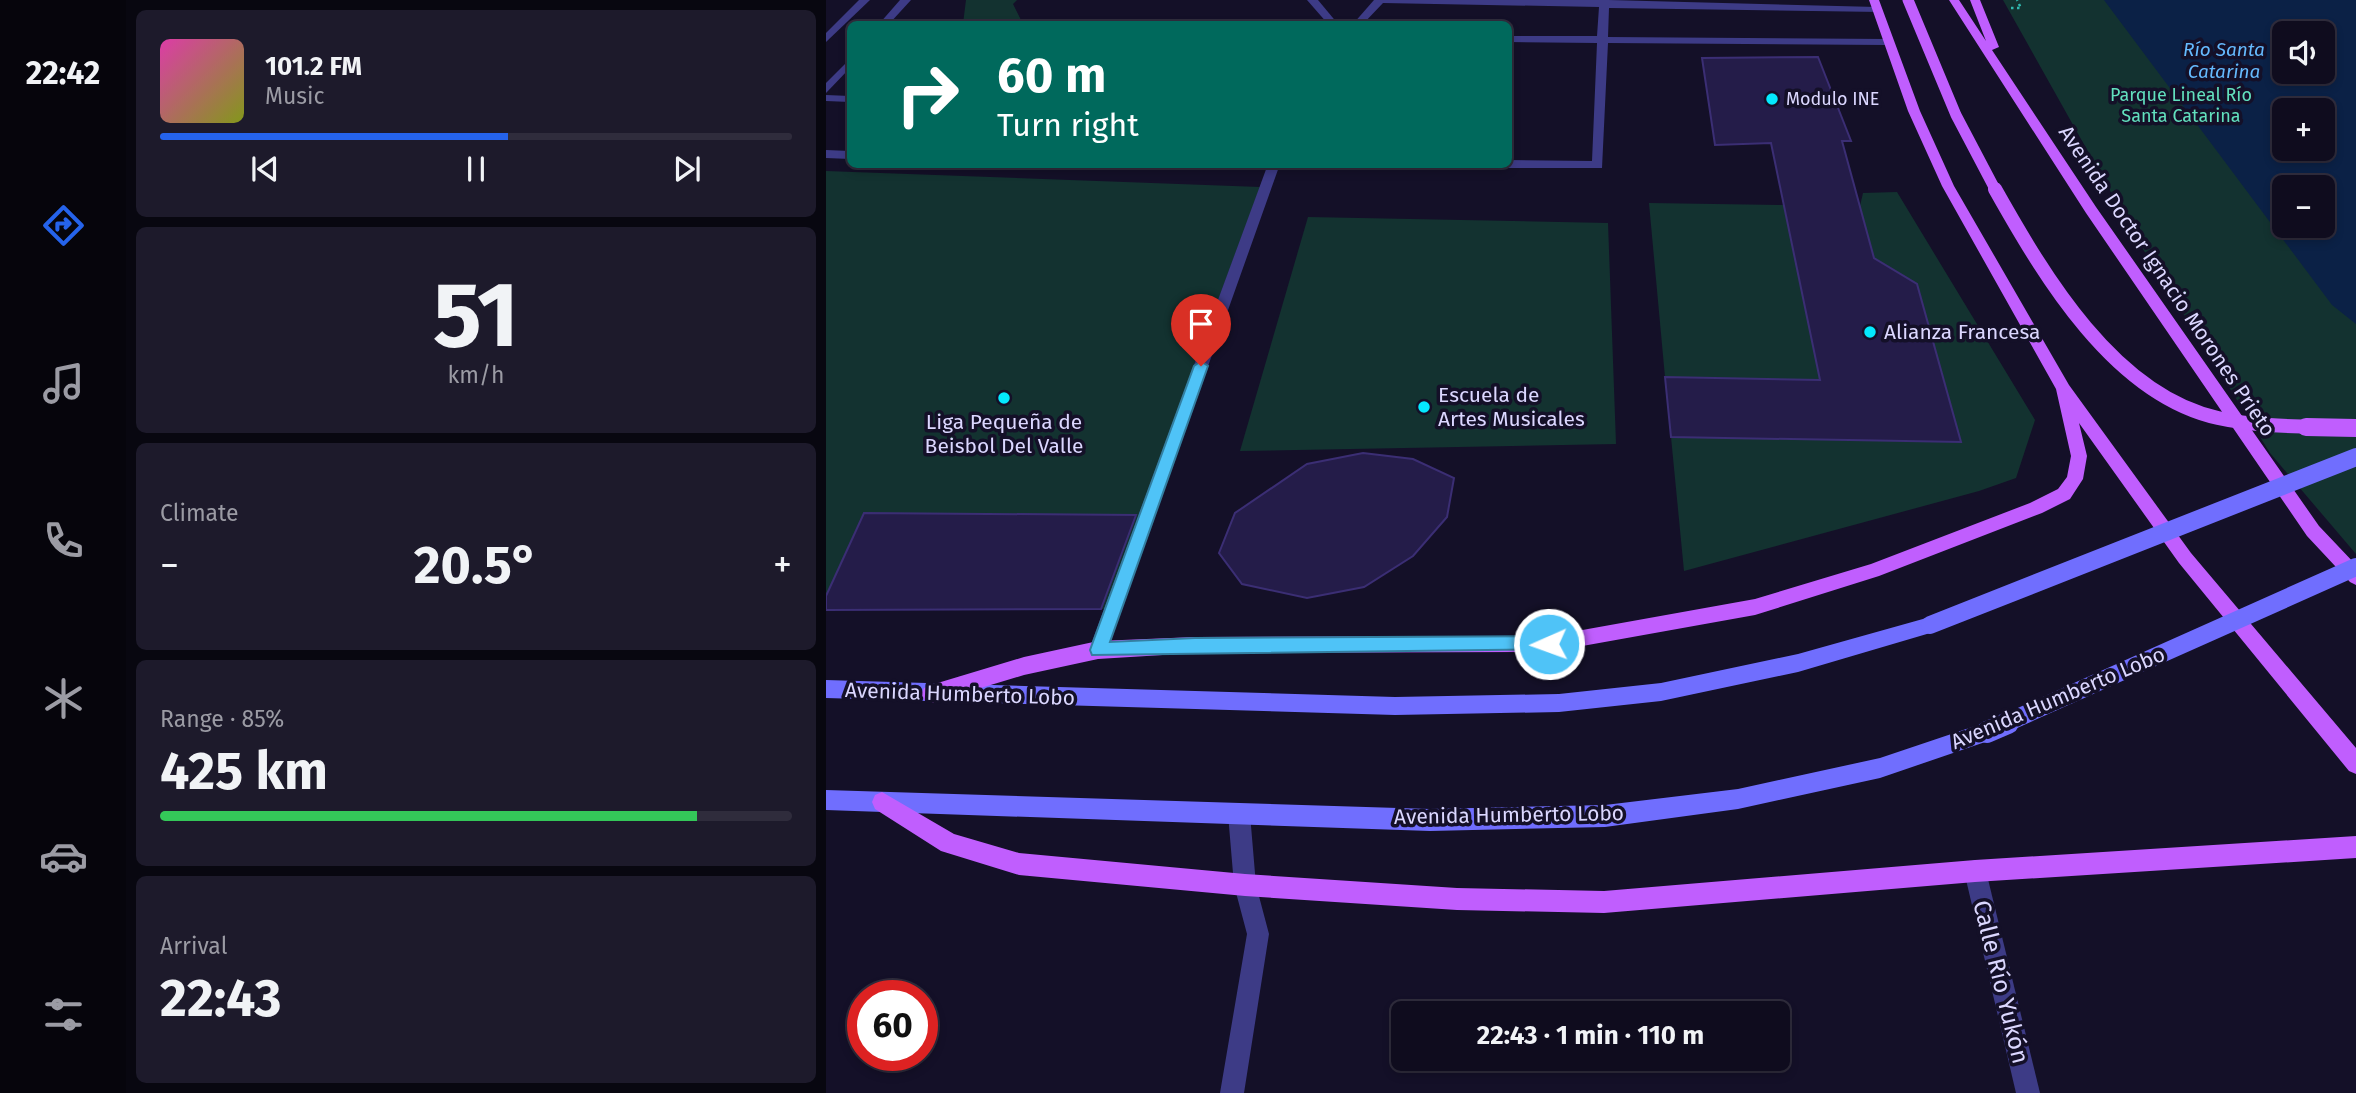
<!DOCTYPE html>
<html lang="en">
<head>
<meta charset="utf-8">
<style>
	:root { --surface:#0f0c1e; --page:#1d1a2b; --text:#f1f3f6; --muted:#9b9ba4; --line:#2f2c3c; --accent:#2563eb }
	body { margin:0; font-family:"Fira Sans",sans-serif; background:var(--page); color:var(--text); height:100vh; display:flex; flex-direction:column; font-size:26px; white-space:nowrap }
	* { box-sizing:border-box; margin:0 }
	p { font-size:23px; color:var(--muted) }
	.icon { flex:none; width:38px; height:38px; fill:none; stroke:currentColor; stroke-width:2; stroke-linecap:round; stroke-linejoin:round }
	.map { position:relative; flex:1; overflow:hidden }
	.drawer { display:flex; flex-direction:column; gap:10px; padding:10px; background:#080710; width:700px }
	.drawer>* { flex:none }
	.hud { position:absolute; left:21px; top:21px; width:665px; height:147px; border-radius:10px; box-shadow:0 4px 10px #0003,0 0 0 2px var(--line); background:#00695c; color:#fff; overflow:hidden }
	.tools { position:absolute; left:1446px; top:21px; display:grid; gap:14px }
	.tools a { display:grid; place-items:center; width:63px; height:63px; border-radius:10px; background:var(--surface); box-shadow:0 4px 10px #0003,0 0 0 2px var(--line); font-size:35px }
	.speed { position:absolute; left:21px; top:980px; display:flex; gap:14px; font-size:35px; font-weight:700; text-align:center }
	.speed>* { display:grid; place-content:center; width:91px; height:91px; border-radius:50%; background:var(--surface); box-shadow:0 4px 10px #0003,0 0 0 2px var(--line); line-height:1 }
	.speed .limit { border:10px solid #d22; background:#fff; color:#111 }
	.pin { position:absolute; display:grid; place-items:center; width:60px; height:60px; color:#fff; margin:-72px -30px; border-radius:50% 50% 50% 0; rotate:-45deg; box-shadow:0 0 7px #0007 }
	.pin .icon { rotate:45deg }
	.me { position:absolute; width:77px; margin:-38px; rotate:268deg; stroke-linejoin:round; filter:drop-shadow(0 0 5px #0008) }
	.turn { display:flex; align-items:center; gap:24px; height:147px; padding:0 35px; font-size:32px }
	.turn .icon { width:91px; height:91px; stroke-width:2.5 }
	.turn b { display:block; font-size:49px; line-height:60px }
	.big { font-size:52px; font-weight:700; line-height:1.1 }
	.drawer .tile { flex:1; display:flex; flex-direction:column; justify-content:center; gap:10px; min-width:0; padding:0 24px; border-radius:10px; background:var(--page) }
	.drawer .dial { align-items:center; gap:0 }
	.dial b { font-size:91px; line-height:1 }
	.song { display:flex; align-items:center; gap:21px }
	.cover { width:84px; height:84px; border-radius:10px; background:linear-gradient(135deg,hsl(320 70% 55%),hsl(70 70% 35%)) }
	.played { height:7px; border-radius:4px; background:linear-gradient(90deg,var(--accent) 55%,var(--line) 55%) }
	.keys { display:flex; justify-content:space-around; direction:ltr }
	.heat { display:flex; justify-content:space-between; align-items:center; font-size:38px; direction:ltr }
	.charge { height:10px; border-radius:5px; background:linear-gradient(90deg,#34c759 85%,var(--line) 0) }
	.trip { position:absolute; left:565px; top:1001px; width:399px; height:70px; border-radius:10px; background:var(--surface); box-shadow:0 4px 10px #0003,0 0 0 2px var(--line); font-weight:700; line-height:70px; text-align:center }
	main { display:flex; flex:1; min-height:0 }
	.menu { display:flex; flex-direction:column; width:126px; justify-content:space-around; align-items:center; background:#06050c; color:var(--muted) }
	.menu .icon { width:49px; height:49px }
	.menu .active { color:var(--accent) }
	.menu b { font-size:32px; color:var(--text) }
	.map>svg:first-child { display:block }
</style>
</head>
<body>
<main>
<nav class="menu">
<b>22:42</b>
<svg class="icon active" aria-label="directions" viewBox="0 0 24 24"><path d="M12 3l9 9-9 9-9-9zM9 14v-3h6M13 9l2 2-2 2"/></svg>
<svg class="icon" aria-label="music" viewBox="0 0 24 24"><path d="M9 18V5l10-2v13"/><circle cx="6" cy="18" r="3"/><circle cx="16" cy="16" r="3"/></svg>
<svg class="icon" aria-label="phone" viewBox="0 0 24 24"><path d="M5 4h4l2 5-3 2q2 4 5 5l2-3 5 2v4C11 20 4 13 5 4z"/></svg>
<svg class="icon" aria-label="climate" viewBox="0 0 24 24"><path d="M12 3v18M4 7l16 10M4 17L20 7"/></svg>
<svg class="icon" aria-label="car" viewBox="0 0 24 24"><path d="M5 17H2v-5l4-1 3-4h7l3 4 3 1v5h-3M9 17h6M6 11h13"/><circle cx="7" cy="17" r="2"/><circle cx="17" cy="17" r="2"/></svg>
<svg class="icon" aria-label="filters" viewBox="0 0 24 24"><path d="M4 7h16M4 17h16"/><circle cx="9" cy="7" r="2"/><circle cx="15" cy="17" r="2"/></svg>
</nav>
<section class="drawer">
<div class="tile">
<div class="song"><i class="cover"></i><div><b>101.2 FM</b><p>Music</p></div></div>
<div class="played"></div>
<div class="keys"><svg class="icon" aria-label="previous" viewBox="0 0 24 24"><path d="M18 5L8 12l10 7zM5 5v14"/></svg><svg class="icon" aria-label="pause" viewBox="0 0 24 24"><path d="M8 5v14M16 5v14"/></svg><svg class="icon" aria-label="next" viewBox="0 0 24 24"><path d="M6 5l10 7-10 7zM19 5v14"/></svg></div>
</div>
<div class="tile dial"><b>51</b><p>km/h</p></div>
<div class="tile"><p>Climate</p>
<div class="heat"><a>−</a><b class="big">20.5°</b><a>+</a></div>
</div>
<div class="tile"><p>Range · 85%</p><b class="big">425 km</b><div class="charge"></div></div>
<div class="tile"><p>Arrival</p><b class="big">22:43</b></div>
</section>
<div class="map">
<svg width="1530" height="1093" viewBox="0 0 1530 1093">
	<rect width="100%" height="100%" fill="#141028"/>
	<g fill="#133230" fill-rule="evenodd">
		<polygon points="140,0 191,0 187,4 197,24 137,24"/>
		<path d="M1177,0H1530V554L1444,453L1315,246ZM1458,33H1496V72H1458ZM1458,110H1496V149H1458ZM1458,187H1496V226H1458Z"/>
		<polygon points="0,171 434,187 278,609 0,609"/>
		<polygon points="1071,192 1209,420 1190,478 1153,491 858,571 845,437 1135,442 1091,284 1048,258 1034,206 1037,193"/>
		<polygon points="823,203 958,205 994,380 839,377"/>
		<polygon points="482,217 782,223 790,444 414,451"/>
	</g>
	<path fill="#0b2146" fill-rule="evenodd" d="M1278,0H1530V324L1506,305ZM1458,33H1496V72H1458ZM1458,110H1496V149H1458ZM1458,187H1496V226H1458Z"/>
	<g fill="#241c49" stroke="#3b2e74" stroke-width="2">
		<polygon points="992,57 1025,141 1016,141 1048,258 1091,284 1135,442 845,437 839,377 994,380 945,143 889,145 876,58"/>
		<polygon points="537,453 587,459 628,478 621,517 587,556 538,587 481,598 416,584 393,553 409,513 481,464"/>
		<polygon points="38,513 310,515 275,609 0,610 0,596"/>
	</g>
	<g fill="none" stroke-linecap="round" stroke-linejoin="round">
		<polyline stroke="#30b9af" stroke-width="2.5" stroke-dasharray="2.5 3.5" stroke-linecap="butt" points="1185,8 1195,8 1191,0"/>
		<g fill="#3d3b86" fill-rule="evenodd">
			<polygon points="481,0 492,0 512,24 502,24"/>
			<polygon points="548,0 783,0 1051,7 1055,8 1055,12 783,8 782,37 1061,39 1066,42 1061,45 782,43 776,168 682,168 676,164 682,164 682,160 766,161 771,43 682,42 682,36 771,36 773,7 557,3 537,24 527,24"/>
			<polygon points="0,95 24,96 24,102 0,101"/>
			<polygon points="0,150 24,151 24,159 0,158"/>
			<polygon points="442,164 454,164 281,650 279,656 272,659 265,656 263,650"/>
		</g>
		<g fill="#3d3b86" fill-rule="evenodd">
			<polygon points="413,803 420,807 424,814 430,885 443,934 418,1093 394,1093 421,934 408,885 402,814 406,807"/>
			<polygon points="1149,860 1157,863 1160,871 1214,1093 1190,1093 1138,871 1141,863"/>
		</g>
		<g fill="#3d3b86" fill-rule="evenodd">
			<polygon points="33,0 44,0 0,42 0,33"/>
			<polygon points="74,0 85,0 63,24 53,24"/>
			<polygon points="24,59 24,68 0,93 0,83"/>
		</g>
		<g fill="#706efe" fill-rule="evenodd">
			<polygon points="1104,617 1111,619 1113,625 1111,631 972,672 835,701 733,712 569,715 0,698 0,680 569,697 733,694 835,683 972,654"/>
			<polygon points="1161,722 1168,725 1171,732 1168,739 1054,778 912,809 779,827 604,831 0,810 0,790 604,809 779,805 912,789 1054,758"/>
		</g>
		<g fill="#c05efe" fill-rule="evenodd">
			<polygon points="1043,0 1053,0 1094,111 1128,186 1243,385 1365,553 1530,748 1530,774 1523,771 1353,563 1253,423 1261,456 1257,479 1244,499 1216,513 1053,576 929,615 723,652 369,653 272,659 198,675 105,703 98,700 95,694 98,688 105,685 198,657 272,641 369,637 723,636 929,599 1045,564 1204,503 1232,489 1241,477 1245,456 1230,389 1116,186 1082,111"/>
			<polygon points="1123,0 1133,0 1160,41 1144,0 1154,0 1173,47 1166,50 1270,207 1493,526 1530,565 1530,585 1524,582 1481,536 1260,213"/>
			<polygon points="56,792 128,834 193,853 419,874 631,888 778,891 1149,860 1530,836 1530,858 1149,882 778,913 631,910 419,896 193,875 115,851 49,809 46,802 49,795"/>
		</g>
		<g stroke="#706efe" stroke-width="18">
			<polyline points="1104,625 1530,457"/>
			<polyline points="1178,724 1530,567"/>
		</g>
		<polyline stroke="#706efe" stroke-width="22" points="1161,732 1182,723"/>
		<polyline stroke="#c05efe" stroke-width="11" points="1082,0 1130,115 1170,191"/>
		<path stroke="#c05efe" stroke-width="14" d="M1169,189C1218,276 1288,395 1392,418C1437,428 1484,426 1530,428"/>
		<polyline stroke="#c05efe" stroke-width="18" points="1480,427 1530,428"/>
	</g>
	<polygon fill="#4fc3f7" stroke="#337fa1" stroke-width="2" points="375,361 382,366 284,642 369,638 723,636 729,639 731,644 729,649 266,655 264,650 368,366"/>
	<g fill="#04e9fe" stroke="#141028" stroke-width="2.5">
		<circle cx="946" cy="99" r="7"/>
		<circle cx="1044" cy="332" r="7"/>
		<circle cx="178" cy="398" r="7"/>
		<circle cx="598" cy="407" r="7"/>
	</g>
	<g text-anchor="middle" stroke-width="7" stroke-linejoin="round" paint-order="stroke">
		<g font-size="18" fill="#62e0be" stroke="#141028">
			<text x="1355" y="101">Parque Lineal Río<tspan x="1355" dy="21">Santa Catarina</tspan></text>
		</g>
		<g font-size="18" fill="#dbd7ff" stroke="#141028" text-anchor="start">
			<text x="960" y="105">Modulo INE</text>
		</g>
		<g font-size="19" font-style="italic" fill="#65bafe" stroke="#141028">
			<text x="1398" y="56">Río Santa<tspan x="1398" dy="22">Catarina</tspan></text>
		</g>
		<g font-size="21" fill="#dbd7ff" stroke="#141028">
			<text transform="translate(1341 281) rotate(56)" y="7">Avenida Doctor Ignacio Morones Prieto</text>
			<text transform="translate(134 694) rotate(2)" y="7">Avenida Humberto Lobo</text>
			<text transform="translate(1232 698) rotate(-23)" y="7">Avenida Humberto Lobo</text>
			<text transform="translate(683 815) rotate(-1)" y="7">Avenida Humberto Lobo</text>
		</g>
		<g font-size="21" fill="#dbd7ff" stroke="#141028" text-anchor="start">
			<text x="1058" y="339">Alianza Francesa</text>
			<text x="612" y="402">Escuela de<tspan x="612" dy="24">Artes Musicales</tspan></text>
			<text x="178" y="429" text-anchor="middle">Liga Pequeña de<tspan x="178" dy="24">Beisbol Del Valle</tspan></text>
		</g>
		<g font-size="24" fill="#dbd7ff" stroke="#141028">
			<text transform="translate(1175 982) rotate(76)" y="8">Calle Río Yukón</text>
		</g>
	</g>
</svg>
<div class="tools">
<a><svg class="icon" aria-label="sound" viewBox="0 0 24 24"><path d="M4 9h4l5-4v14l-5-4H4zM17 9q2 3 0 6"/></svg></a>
<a>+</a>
<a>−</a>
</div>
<div class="speed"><div class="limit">60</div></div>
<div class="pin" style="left:375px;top:366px;background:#d93025"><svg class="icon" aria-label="arrive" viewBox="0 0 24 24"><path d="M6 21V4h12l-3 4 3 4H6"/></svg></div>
<svg class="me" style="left:723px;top:644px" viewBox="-20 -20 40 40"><circle r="17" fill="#4fc3f7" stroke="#fff" stroke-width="3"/><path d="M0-11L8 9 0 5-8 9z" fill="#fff"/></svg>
<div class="trip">22:43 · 1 min · 110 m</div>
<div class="hud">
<div class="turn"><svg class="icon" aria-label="right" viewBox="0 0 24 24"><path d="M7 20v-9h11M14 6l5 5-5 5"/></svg><div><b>60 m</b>Turn right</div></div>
</div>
</div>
</main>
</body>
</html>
